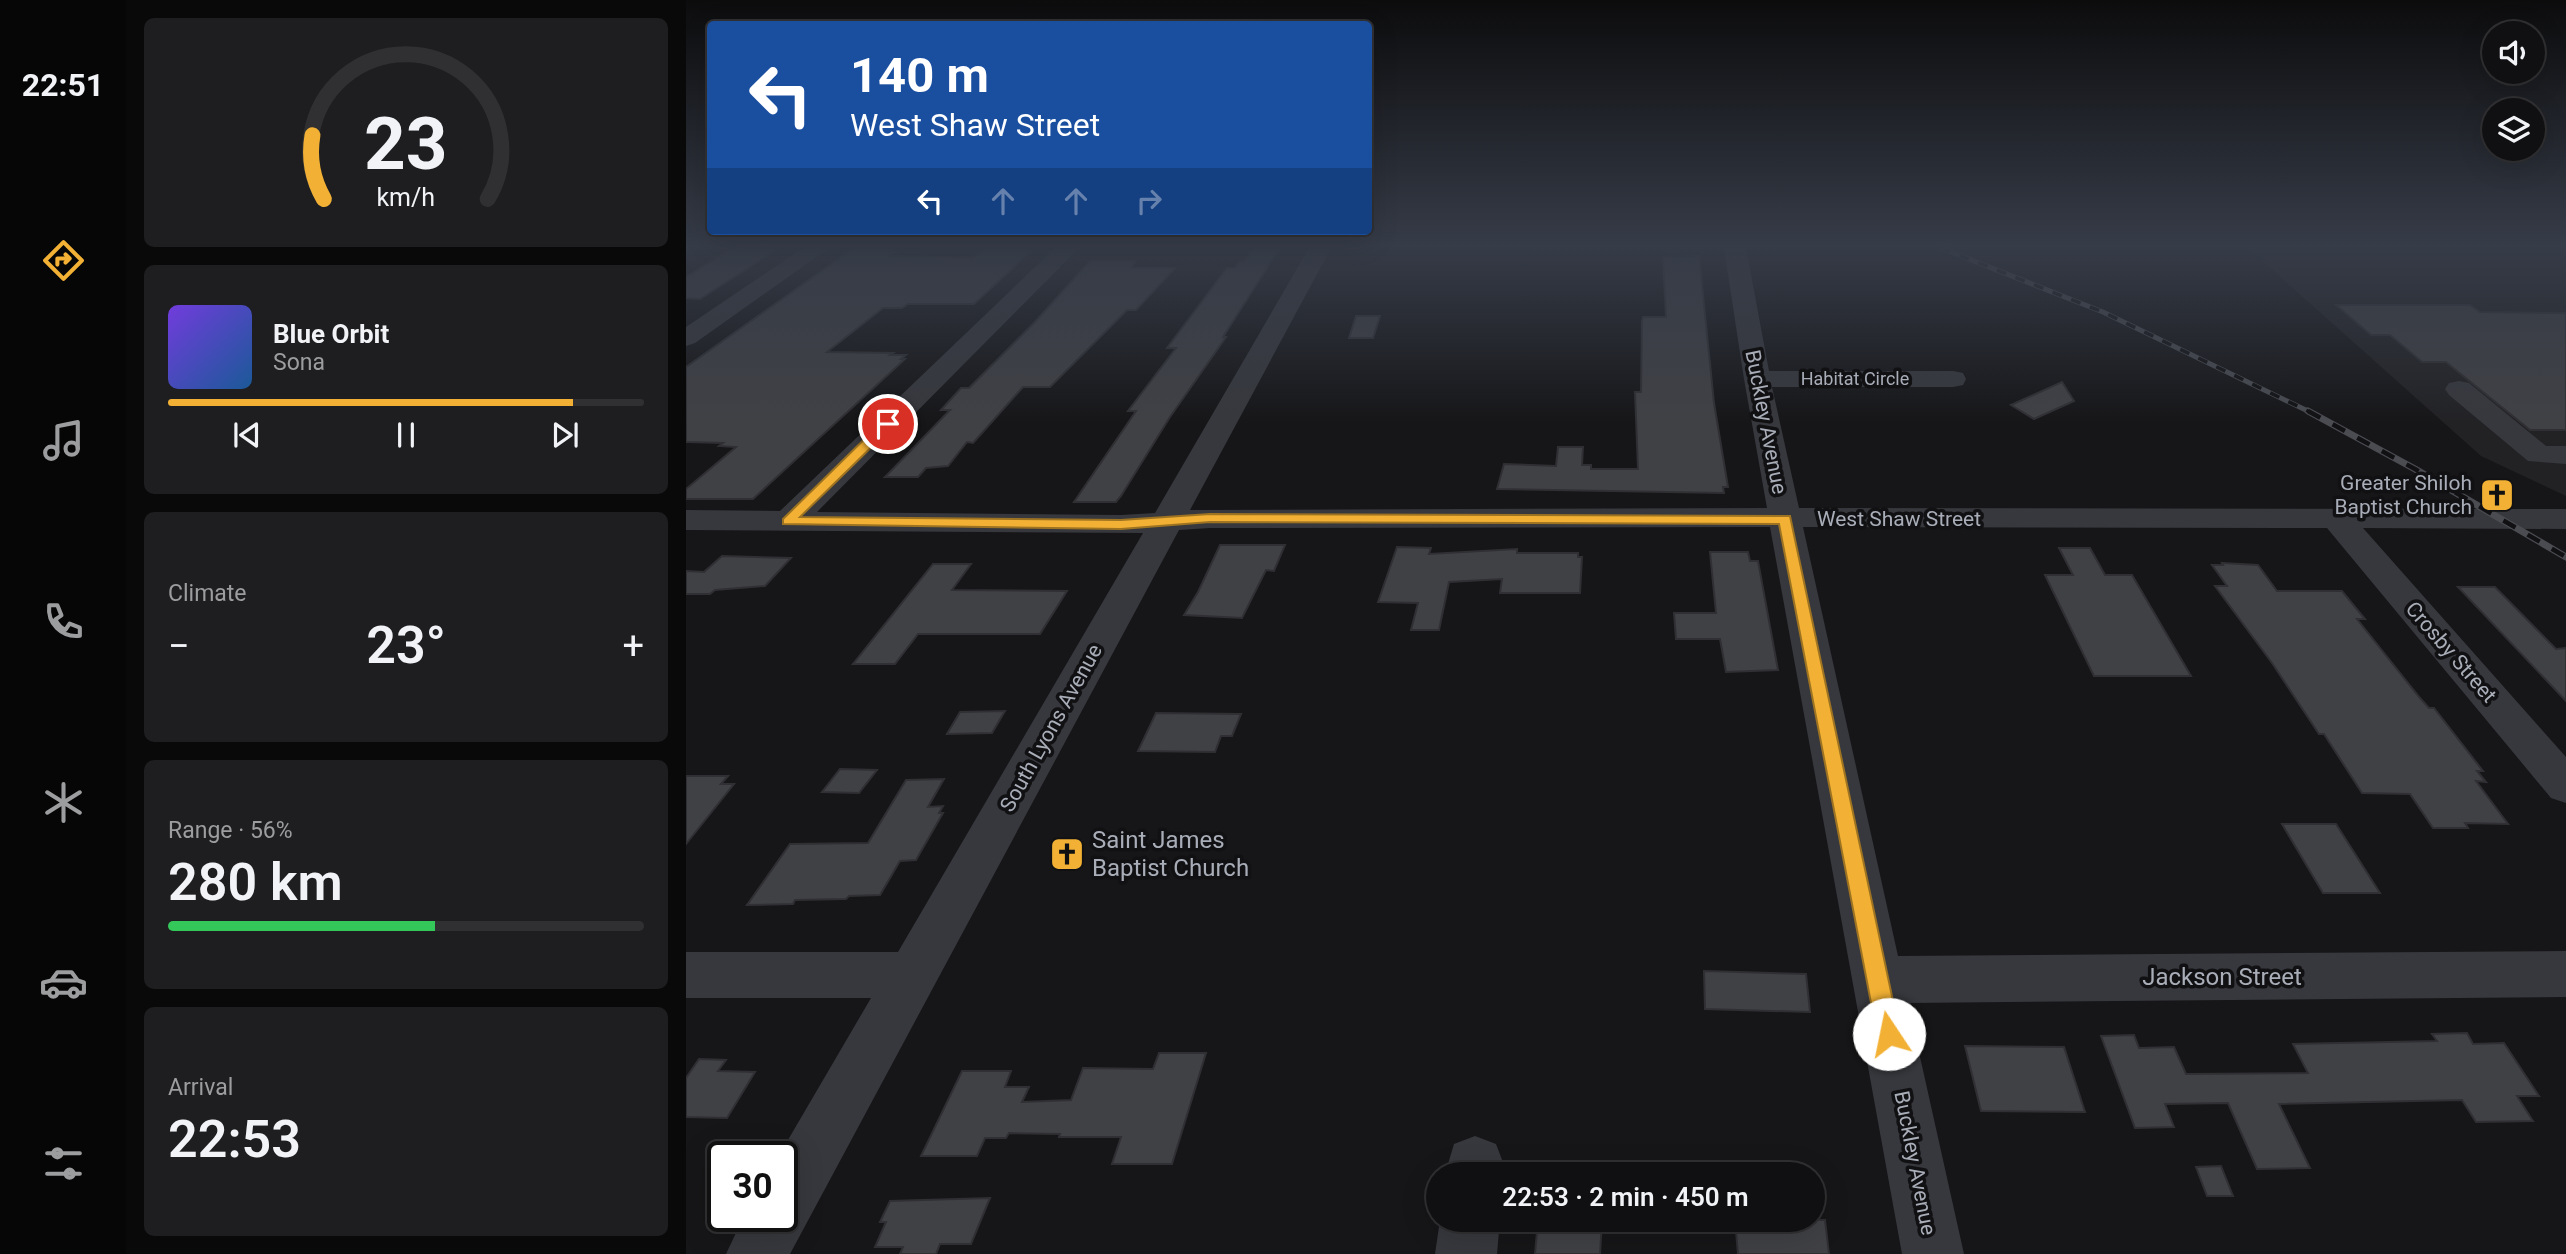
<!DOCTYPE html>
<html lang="en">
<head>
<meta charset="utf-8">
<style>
	:root { --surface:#101012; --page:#1e1e20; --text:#f1f3f6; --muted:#9c9d9f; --line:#303032; --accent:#f2b134 }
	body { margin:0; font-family:Roboto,sans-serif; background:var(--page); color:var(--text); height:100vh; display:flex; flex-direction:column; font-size:26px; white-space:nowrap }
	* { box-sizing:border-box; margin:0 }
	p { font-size:23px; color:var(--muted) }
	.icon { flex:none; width:38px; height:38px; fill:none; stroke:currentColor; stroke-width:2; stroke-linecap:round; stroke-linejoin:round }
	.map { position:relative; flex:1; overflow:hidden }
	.side { display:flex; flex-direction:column; gap:18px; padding:18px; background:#09090a; width:560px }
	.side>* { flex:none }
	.hud { position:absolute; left:21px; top:21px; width:665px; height:214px; border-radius:7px; box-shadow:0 7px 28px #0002,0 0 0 2px var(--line); background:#1a4fa0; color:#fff; overflow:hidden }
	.controls { position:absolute; left:1796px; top:21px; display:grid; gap:14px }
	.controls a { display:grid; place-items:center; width:63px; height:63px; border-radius:50%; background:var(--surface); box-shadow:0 7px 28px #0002,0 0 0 2px var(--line); font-size:35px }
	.speed { position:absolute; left:21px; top:1141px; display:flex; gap:14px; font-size:35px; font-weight:700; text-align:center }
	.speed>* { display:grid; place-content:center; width:91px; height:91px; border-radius:50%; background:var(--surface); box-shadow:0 7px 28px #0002,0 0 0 2px var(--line); line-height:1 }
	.speed .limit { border:4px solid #111; border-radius:10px; background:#fff; color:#111 }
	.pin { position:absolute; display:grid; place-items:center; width:60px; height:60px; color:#fff; margin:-30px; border:4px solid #fff; border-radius:50%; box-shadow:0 2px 7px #0007 }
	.me { position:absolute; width:77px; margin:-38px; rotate:349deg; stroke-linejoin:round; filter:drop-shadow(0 0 5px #0008) }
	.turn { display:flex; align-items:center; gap:24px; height:147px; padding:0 28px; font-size:32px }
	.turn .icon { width:91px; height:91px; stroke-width:2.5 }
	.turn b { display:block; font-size:49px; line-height:60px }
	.lanes { display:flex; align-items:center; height:66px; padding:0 28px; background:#0003; justify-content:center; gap:35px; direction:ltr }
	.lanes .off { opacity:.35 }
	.big { font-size:52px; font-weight:600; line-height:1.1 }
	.side .tile { flex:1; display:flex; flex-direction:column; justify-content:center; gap:10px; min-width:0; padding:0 24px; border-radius:10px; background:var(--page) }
	.side .dial { align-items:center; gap:0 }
	.dial svg { height:182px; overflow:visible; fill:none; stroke:var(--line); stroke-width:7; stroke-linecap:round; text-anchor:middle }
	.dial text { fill:var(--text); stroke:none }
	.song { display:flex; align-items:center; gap:21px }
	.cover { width:84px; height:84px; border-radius:10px; background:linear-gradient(135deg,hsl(260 70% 55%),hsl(210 70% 35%)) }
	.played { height:7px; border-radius:4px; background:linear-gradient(90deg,var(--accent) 85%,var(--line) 85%) }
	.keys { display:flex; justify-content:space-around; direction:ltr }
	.heat { display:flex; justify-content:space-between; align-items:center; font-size:38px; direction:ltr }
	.charge { height:10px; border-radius:5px; background:linear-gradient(90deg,#34c759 56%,var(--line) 0) }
	.trip { position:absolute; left:740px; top:1162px; width:399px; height:70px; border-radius:35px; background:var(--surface); box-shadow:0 7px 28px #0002,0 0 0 2px var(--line); font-weight:600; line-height:70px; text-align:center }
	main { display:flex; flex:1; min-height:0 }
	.menu { display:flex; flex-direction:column; width:126px; justify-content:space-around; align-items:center; background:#060607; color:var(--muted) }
	.menu .icon { width:49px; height:49px }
	.menu .selected { color:var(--accent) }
	.menu b { font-size:32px; color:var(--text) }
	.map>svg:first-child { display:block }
</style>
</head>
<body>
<main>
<nav class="menu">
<b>22:51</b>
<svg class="icon selected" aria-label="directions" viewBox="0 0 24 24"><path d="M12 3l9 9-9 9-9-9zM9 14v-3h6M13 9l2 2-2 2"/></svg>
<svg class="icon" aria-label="music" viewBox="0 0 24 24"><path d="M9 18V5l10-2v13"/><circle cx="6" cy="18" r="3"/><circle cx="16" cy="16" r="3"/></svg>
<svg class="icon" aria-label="phone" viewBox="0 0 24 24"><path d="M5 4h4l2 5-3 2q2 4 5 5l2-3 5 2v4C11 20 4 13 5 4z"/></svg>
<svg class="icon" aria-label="climate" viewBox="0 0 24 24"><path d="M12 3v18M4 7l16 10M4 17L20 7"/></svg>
<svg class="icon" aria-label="car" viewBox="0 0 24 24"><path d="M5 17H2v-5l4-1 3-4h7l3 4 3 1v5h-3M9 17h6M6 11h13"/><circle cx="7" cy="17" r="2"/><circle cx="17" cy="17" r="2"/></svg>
<svg class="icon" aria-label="filters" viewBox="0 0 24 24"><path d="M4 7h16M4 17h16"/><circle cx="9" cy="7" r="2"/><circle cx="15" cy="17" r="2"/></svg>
</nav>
<section class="side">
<div class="tile dial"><svg viewBox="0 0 100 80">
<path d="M14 69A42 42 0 1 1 86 69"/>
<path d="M14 69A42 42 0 0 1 9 41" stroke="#f2b134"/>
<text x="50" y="56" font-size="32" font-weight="700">23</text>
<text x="50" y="72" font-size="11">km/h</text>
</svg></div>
<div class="tile">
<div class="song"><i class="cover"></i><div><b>Blue Orbit</b><p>Sona</p></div></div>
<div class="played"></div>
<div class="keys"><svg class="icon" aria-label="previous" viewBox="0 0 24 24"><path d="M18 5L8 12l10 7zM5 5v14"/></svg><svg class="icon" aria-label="pause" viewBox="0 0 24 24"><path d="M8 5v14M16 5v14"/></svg><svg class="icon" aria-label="next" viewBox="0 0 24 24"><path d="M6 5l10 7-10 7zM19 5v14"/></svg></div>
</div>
<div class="tile"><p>Climate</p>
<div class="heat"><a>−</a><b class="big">23°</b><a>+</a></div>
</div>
<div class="tile"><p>Range · 56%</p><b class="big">280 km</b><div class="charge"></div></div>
<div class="tile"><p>Arrival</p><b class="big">22:53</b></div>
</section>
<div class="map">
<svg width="1880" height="1254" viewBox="0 0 1880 1254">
	<rect width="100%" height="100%" fill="#161618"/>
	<polygon fill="#222225" points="1562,248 1880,248 1880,496 1795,456"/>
	<g fill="#404145" stroke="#303034" stroke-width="2">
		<polygon points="47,248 93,248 14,299 0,298 0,277"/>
		<polygon points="168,248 207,248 202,252 209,252 203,256 287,258 299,248 343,248 340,251 345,251 288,304 222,304 216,308 197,308 141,352 207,353 204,355 220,355 215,359 219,359 67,499 0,499 0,489 50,447 33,446 37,443 0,442 0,367"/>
		<polygon points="567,249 593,249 537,337 540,337 484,417 435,496 430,502 388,502 450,411 442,411 490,348 481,348 541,268 549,268 553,262 558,262"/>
		<polygon points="1013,256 1028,403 1042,487 1037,487 1038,493 811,489 818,464 870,466 872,447 897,447 896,465 905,465 905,469 952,469 949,392 955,392 956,321 957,317 980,317 977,257"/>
		<polygon points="404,261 450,261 445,268 489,268 450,310 441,310 364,387 337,387 296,433 287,443 281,442 262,466 240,468 232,477 199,477 264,410 255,410 275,388 283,388 348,323"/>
		<polygon points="1650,305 1784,305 1794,312 1880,313 1880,430 1844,430 1760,362 1736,362 1704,335 1685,335"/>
		<polygon points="670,316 694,316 687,338 663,338"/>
		<polygon points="1376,382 1388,401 1348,419 1325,405"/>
		<polygon points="534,545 599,545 588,571 580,570 556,618 498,615 512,592"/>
		<polygon points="711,547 745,548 743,554 831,549 831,553 892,553 892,557 896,557 894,593 814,593 816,579 763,582 753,630 725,630 732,603 692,602"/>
		<polygon points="1373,548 1404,548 1419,575 1446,575 1505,676 1408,676 1359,575 1387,575"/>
		<polygon points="1024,552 1062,552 1064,561 1072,561 1092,670 1040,672 1034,639 990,639 988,613 1030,613"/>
		<polygon points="36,556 105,558 79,586 29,590 24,594 0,594 0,571 18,572"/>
		<polygon points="1536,563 1572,565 1591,591 1656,591 1679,619 1671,619 1734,698 1743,708 1748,708 1797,771 1791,771 1800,782 1790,781 1822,824 1779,823 1782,828 1747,828 1724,794 1676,793 1638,734 1633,734 1586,663 1529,586 1541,586 1526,565 1537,565"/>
		<polygon points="247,564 285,564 266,590 381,591 354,634 232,634 209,664 167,664"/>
		<polygon points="1772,587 1809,587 1870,649 1880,648 1880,701"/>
		<polygon points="319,711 306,733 261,734 274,712"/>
		<polygon points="470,713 555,714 546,736 535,736 529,752 452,751"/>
		<polygon points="154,769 191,770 173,793 136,792"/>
		<polygon points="0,776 42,776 35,784 48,784 0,844"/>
		<polygon points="258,779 242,807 257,806 253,813 257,813 230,860 214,861 194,895 163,896 160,899 109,900 107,904 61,905 104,844 182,843 220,780"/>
		<polygon points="1596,824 1650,824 1694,893 1637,893"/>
		<polygon points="1018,971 1120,974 1124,1012 1019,1009"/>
		<polygon points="1781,1033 1787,1044 1818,1043 1853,1096 1831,1096 1847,1121 1790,1122 1776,1100 1593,1104 1624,1168 1571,1169 1542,1103 1479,1104 1488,1127 1449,1128 1415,1036 1448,1035 1453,1048 1488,1047 1500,1074 1622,1073 1607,1044 1751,1041 1746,1034"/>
		<polygon points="1279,1046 1378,1047 1399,1112 1295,1111"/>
		<polygon points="473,1053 520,1053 486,1164 426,1164 435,1137 373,1137 374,1134 323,1133 320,1138 299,1138 291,1156 235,1156 276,1071 325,1071 319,1087 343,1087 336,1102 385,1100 397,1068 467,1069"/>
		<polygon points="13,1059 40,1060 32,1071 69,1072 41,1118 0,1117 0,1078"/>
		<polygon points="1535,1166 1547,1196 1521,1196 1510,1167"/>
		<polygon points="304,1198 285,1244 254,1244 250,1254 214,1254 217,1247 189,1247 200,1222 194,1222 204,1201"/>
		<polygon points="852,1220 916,1220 914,1254 849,1254"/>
		<polygon points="1049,1220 1139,1220 1143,1254 1052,1254"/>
	</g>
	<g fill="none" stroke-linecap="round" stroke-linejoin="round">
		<g fill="#37383d" fill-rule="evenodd">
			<polygon points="117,248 143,248 9,343 0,346 0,327"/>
			<polygon points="369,248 393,248 131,512 435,515 469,513 623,248 645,248 504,510 1081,508 1058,379 1038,248 1060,248 1083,371 1267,371 1277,373 1280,379 1277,385 1267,387 1086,387 1113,508 1880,509 1880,529 1677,528 1880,757 1880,803 1865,798 1641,528 1117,527 1212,956 1880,951 1880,997 1222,1003 1278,1254 1216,1254 1084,527 524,528 493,530 104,1254 40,1254 58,1216 96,1216 96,1157 92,1157 185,998 0,998 0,952 212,952 457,533 0,530 0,510 94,511"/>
			<polygon points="1773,381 1783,383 1860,446 1880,446 1880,464 1842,461 1763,395 1759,389 1763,383"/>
			<polygon points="789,1136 810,1144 818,1165 817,1174 759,1174 768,1144"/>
			<polygon points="754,1220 814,1220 811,1254 749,1254"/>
		</g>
		<g stroke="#4a4c52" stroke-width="5">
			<polyline id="rail-far1" points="1255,248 1417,312 1626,413"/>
		</g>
		<g stroke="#4a4c52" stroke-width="7">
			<polyline id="rail" points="1622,411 1729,469 1880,557"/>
		</g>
		<use href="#rail-far1" stroke="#111113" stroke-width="3.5" stroke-dasharray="10" stroke-linecap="butt"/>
		<use href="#rail" stroke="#111113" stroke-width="4.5" stroke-dasharray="14" stroke-linecap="butt"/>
	</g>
	<linearGradient id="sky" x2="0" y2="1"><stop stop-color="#0c0c0d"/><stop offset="0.58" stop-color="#363c48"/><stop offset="1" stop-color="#363c48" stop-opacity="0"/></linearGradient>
	<rect width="1880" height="424" fill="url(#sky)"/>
	<polygon fill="#f2b134" stroke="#9d7322" stroke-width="2" points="202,420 206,421 206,427 114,517 435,520 524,514 1104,516 1214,1034 1211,1042 1203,1045 1195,1042 1191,1034 1093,524 524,522 435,529 97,524 97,519 197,421"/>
	<defs>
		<g id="church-square" transform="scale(1.75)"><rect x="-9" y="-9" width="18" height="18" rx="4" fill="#f2b134" stroke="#111113"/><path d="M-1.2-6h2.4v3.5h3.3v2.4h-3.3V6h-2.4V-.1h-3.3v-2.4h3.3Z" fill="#111"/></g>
	</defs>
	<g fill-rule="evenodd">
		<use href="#church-square" x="1811" y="495"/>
		<use href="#church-square" x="381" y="854"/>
	</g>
	<g text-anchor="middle" stroke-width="7" stroke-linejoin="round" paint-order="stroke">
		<g font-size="18" fill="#a8adb8" stroke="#111113">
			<text x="1169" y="385">Habitat Circle</text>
		</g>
		<g font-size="21" fill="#a8adb8" stroke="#111113">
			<text transform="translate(1080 422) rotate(79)" y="7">Buckley Avenue</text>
			<text x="1213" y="526">West Shaw Street</text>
			<text transform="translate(1765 652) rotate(49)" y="7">Crosby Street</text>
			<text transform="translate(365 728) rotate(-61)" y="7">South Lyons Avenue</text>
			<text transform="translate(1229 1163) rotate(79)" y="7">Buckley Avenue</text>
		</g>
		<g font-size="21" fill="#a8adb8" stroke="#111113" text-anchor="end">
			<text x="1786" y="490">Greater Shiloh<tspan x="1786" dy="24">Baptist Church</tspan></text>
		</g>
		<g font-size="24" fill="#a8adb8" stroke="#111113" text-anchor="start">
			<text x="406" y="848">Saint James<tspan x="406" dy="28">Baptist Church</tspan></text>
		</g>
		<g font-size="24" fill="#a8adb8" stroke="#111113">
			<text x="1536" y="985">Jackson Street</text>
		</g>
	</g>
</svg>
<div class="controls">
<a><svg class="icon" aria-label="sound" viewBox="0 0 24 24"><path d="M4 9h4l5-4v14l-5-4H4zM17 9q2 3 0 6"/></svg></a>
<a><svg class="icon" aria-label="layers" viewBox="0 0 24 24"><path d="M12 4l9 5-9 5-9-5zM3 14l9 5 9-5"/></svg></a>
</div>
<div class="speed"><div class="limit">30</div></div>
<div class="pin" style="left:202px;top:424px;background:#d93025"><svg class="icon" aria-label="arrive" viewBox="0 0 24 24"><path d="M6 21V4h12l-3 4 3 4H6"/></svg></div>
<svg class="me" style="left:1203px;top:1034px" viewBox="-20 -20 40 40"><circle r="19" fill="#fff"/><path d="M0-13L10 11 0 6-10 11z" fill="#f2b134"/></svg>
<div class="trip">22:53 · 2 min · 450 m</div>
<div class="hud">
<div class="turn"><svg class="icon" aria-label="left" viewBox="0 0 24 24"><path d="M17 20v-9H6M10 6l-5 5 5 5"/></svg><div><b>140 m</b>West Shaw Street</div></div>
<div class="lanes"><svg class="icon" aria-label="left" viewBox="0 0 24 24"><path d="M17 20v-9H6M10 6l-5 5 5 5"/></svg><svg class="icon off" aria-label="ahead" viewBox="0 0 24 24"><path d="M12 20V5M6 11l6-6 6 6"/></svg><svg class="icon off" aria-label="ahead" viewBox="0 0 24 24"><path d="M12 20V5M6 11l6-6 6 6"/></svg><svg class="icon off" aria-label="right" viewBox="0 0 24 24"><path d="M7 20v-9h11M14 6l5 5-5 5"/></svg></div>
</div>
</div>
</main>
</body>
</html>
